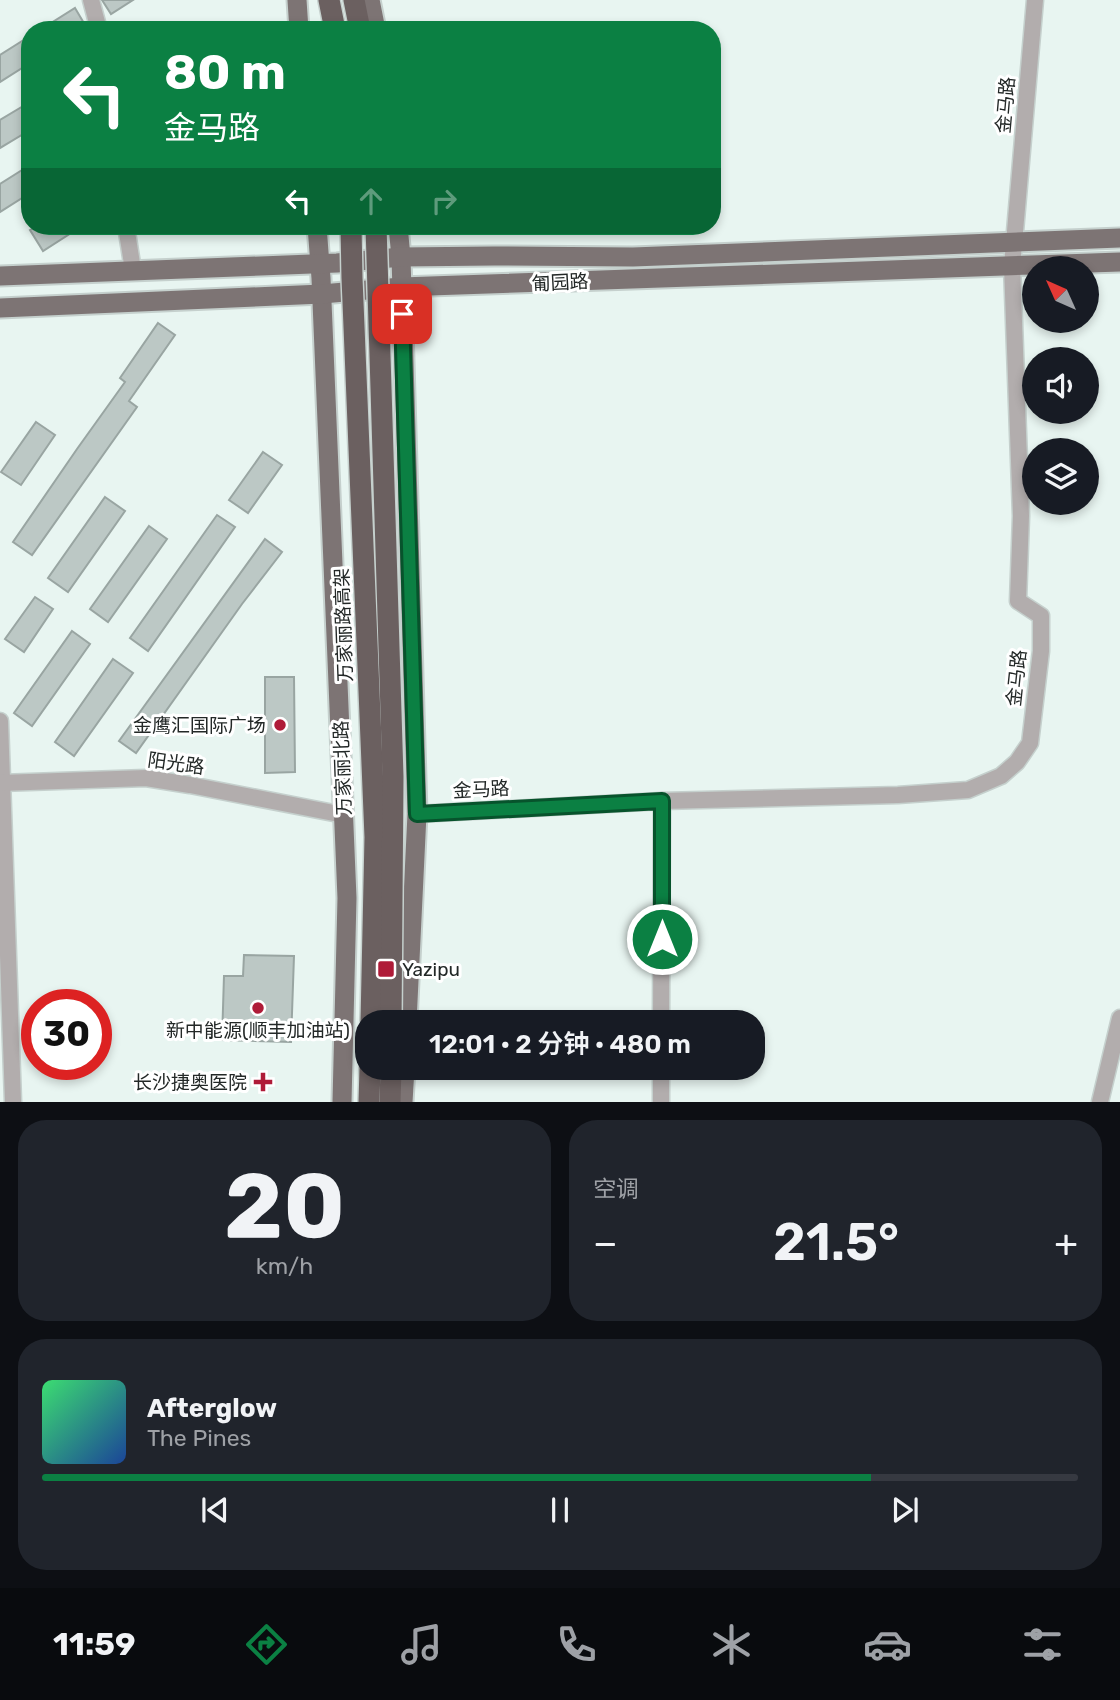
<!DOCTYPE html>
<html lang="zh">
<head>
<meta charset="utf-8">
<style>
	:root { --surface:#171b24; --page:#20242c; --text:#f1f3f6; --muted:#9ea1a6; --line:#363941; --accent:#0b8043 }
	body { margin:0; font-family:Rubik,"Noto Sans SC",sans-serif; background:var(--page); color:var(--text); height:100vh; display:flex; flex-direction:column; font-size:26px; white-space:nowrap }
	* { box-sizing:border-box; margin:0 }
	p { font-size:23px; color:var(--muted) }
	.icon { flex:none; width:38px; height:38px; fill:none; stroke:currentColor; stroke-width:2; stroke-linecap:round; stroke-linejoin:round }
	.map { position:relative; height:1102px; overflow:hidden }
	.panel { display:flex; flex-direction:column; gap:18px; padding:18px; background:#0d0f14; flex:1 }
	.panel>* { flex:none }
	.hud { position:absolute; left:21px; top:21px; width:700px; height:214px; border-radius:28px; box-shadow:0 4px 10px #0003; background:#0b8043; color:#fff; overflow:hidden }
	.needle { width:46px; rotate:315deg }
	.fabs { position:absolute; left:1022px; top:256px; display:grid; gap:14px }
	.fabs a { display:grid; place-items:center; width:77px; height:77px; border-radius:50%; background:var(--surface); box-shadow:0 4px 10px #0003; font-size:35px }
	.speed { position:absolute; left:21px; top:989px; display:flex; gap:14px; font-size:35px; font-weight:700; text-align:center }
	.speed>* { display:grid; place-content:center; width:91px; height:91px; border-radius:50%; background:var(--surface); box-shadow:0 4px 10px #0003; line-height:1 }
	.speed .limit { border:10px solid #d22; background:#fff; color:#111 }
	.pin { position:absolute; display:grid; place-items:center; width:60px; height:60px; color:#fff; margin:-30px; border-radius:14px; box-shadow:0 4px 10px #0006 }
	.me { position:absolute; width:77px; margin:-38px; rotate:0deg; stroke-linejoin:round; filter:drop-shadow(0 0 5px #0008) }
	.turn { display:flex; align-items:center; gap:24px; height:147px; padding:0 28px; font-size:32px }
	.turn .icon { width:91px; height:91px; stroke-width:2.5 }
	.turn b { display:block; font-size:49px; line-height:60px }
	.lanes { display:flex; align-items:center; height:66px; padding:0 28px; background:#0003; justify-content:center; gap:35px; direction:ltr }
	.lanes .off { opacity:.35 }
	.big { font-size:52px; font-weight:600; line-height:1.1 }
	.panel .tile { flex:1; display:flex; flex-direction:column; justify-content:center; gap:10px; min-width:0; padding:0 24px; border-radius:28px; background:var(--page) }
	.panel .dial { align-items:center; gap:0 }
	.dial b { font-size:91px; line-height:1 }
	.song { display:flex; align-items:center; gap:21px }
	.cover { width:84px; height:84px; border-radius:10px; background:linear-gradient(135deg,hsl(140 70% 55%),hsl(220 70% 35%)) }
	.played { height:7px; border-radius:4px; background:linear-gradient(90deg,var(--accent) 80%,var(--line) 80%) }
	.keys { display:flex; justify-content:space-around; direction:ltr }
	.heat { display:flex; justify-content:space-between; align-items:center; font-size:38px; direction:ltr }
	.panel .tiles { flex:1; display:grid; gap:18px; grid-template-columns:1fr 1fr }
	.tile:last-child { grid-column:span 2 }
	.trip { position:absolute; left:355px; top:1010px; width:410px; height:70px; border-radius:28px; background:var(--surface); box-shadow:0 4px 10px #0003; font-weight:600; line-height:70px; text-align:center }
	.menu { display:flex; height:112px; justify-content:space-around; align-items:center; background:#090b0e; color:var(--muted) }
	.menu .icon { width:49px; height:49px }
	.menu .active { color:var(--accent) }
	.menu b { font-size:32px; color:var(--text) }
	.map>svg:first-child { display:block }
</style>
</head>
<body>
<div class="map">
<svg width="1120" height="1102" viewBox="0 0 1120 1102">
	<rect width="100%" height="100%" fill="#e8f5f1"/>
	<g fill="#bcc8c5" stroke="#99a5a2" stroke-width="2">
		<polygon points="102,0 133,0 111,14"/>
		<polygon points="75,8 88,30 40,30"/>
		<polygon points="30,36 30,63 0,82 0,55"/>
		<polygon points="30,102 30,130 0,148 0,120"/>
		<polygon points="30,165 30,193 0,212 0,184"/>
		<polygon points="37,226 82,226 43,251 30,230"/>
		<polygon points="158,323 175,335 129,401 137,407 32,555 13,542 77,449 125,382 120,378"/>
		<polygon points="36,422 55,435 21,485 1,472"/>
		<polygon points="263,452 282,465 248,513 229,500"/>
		<polygon points="105,497 125,511 68,592 48,578"/>
		<polygon points="217,515 235,527 148,651 130,638"/>
		<polygon points="149,526 167,539 108,622 90,609"/>
		<polygon points="265,539 282,552 242,604 136,753 119,741"/>
		<polygon points="35,597 53,609 24,652 5,639"/>
		<polygon points="72,631 90,644 32,726 14,713"/>
		<polygon points="113,659 133,673 74,756 55,742"/>
		<polygon points="265,677 294,677 295,772 265,773"/>
		<polygon points="244,955 294,956 291,1042 222,1040 224,976 243,976"/>
	</g>
	<g fill="none" stroke-linecap="round" stroke-linejoin="round">
		<g stroke="#c5d0cd" stroke-width="19">
			<g id="minor">
				<polyline points="91,0 99,30"/>
				<polyline points="126,226 133,270"/>
				<polyline points="0,721 13,1102"/>
				<polyline points="0,783 146,778 190,785 344,815"/>
				<polyline points="417,814 662,801 898,795 968,790 1001,776 1017,762 1030,743 1041,651 1041,616 1018,601 1021,516 1012,266 1035,0"/>
				<polyline points="661,1022 662,801"/>
				<polyline points="661,1102 661,1068"/>
				<polyline points="1100,1102 1120,1018"/>
			</g>
		</g>
		<g stroke="#c5d0cd" stroke-width="23">
			<g id="major">
				<polyline points="297,0 299,30"/>
				<polyline points="370,0 376,30"/>
				<polyline points="317,226 321,278 347,898 342,1102"/>
				<polyline points="398,226 401,257 417,814 407,1022"/>
				<polyline points="0,276 337,263 401,257 494,256 633,257 1120,238"/>
				<polyline points="0,308 322,294 401,287 1120,262"/>
				<polyline points="403,1102 405,1068"/>
			</g>
		</g>
		<g stroke="#c5d0cd" stroke-width="24">
			<g id="highway">
				<polyline points="329,0 335,30"/>
				<polyline points="354,0 360,30"/>
				<polyline points="369,1102 370,1068"/>
				<polyline points="390,1102 391,1068"/>
			</g>
		</g>
		<use href="#minor" stroke="#b2adad" stroke-width="16"/>
		<use href="#major" stroke="#7d7474" stroke-width="19"/>
		<use href="#highway" stroke="#6b6060" stroke-width="21"/>
		<g stroke="#c5d0cd" stroke-width="24" stroke-linecap="butt">
			<g id="highway-bridge">
				<polyline points="351,226 352,278 375,837 371,1022"/>
				<polyline points="376,226 393,777 391,1022"/>
			</g>
		</g>
		<use href="#highway-bridge" stroke="#6b6060" stroke-width="21"/>
	</g>
	<g fill="none" stroke-linecap="round" stroke-linejoin="round">
		<g stroke="#07532c" stroke-width="18">
			<polyline id="route" points="402,314 417,814 662,801 662,939"/>
		</g>
		<use href="#route" stroke="#0b8043" stroke-width="12"/>
	</g>
	<g fill="#af1b38" stroke="#fff" stroke-width="2.5">
		<circle cx="280" cy="725" r="7"/>
		<rect x="377" y="960" width="18" height="18" rx="3.5"/>
		<circle cx="258" cy="1008" r="7"/>
		<path d="M259.5 1071.5h7v7h7v7h-7v7h-7v-7h-7v-7h7z"/>
	</g>
	<g text-anchor="middle" stroke-width="6" stroke-linejoin="round" paint-order="stroke">
		<g font-size="19" fill="#232827" stroke="#fff">
			<text transform="translate(1005 105) rotate(-85)" y="7">金马路</text>
			<text transform="translate(560 282) rotate(-3)" y="7">匍园路</text>
			<text transform="translate(343 625) rotate(-92)" y="7">万家丽路高架</text>
			<text transform="translate(1016 678) rotate(-84)" y="7">金马路</text>
			<text transform="translate(176 763) rotate(8)" y="7">阳光路</text>
			<text transform="translate(342 768) rotate(-92)" y="7">万家丽北路</text>
			<text transform="translate(481 789) rotate(-3)" y="7">金马路</text>
		</g>
		<g font-size="19" fill="#232827" stroke="#fff" text-anchor="end">
			<text x="266" y="732">金鹰汇国际广场</text>
			<text x="402" y="976" text-anchor="start">Yazipu</text>
			<text x="258" y="1037" text-anchor="middle">新中能源(顺丰加油站)</text>
			<text x="247" y="1089">长沙捷奥医院</text>
		</g>
	</g>
</svg>
<div class="fabs">
<a><svg class="needle" viewBox="-14 -14 28 28"><path d="M0-13l5 13h-10z" fill="#e53935"/><path d="M0 13l5-13h-10z" fill="#9ea1a6"/></svg></a>
<a><svg class="icon" aria-label="sound" viewBox="0 0 24 24"><path d="M4 9h4l5-4v14l-5-4H4zM17 9q2 3 0 6"/></svg></a>
<a><svg class="icon" aria-label="layers" viewBox="0 0 24 24"><path d="M12 4l9 5-9 5-9-5zM3 14l9 5 9-5"/></svg></a>
</div>
<div class="speed"><div class="limit">30</div></div>
<div class="pin" style="left:402px;top:314px;background:#d93025"><svg class="icon" aria-label="arrive" viewBox="0 0 24 24"><path d="M6 21V4h12l-3 4 3 4H6"/></svg></div>
<svg class="me" style="left:662px;top:939px" viewBox="-20 -20 40 40"><circle r="17" fill="#0b8043" stroke="#fff" stroke-width="3"/><path d="M0-11L8 9 0 5-8 9z" fill="#fff"/></svg>
<div class="trip">12:01 · 2 分钟 · 480 m</div>
<div class="hud">
<div class="turn"><svg class="icon" aria-label="left" viewBox="0 0 24 24"><path d="M17 20v-9H6M10 6l-5 5 5 5"/></svg><div><b>80 m</b>金马路</div></div>
<div class="lanes"><svg class="icon" aria-label="left" viewBox="0 0 24 24"><path d="M17 20v-9H6M10 6l-5 5 5 5"/></svg><svg class="icon off" aria-label="ahead" viewBox="0 0 24 24"><path d="M12 20V5M6 11l6-6 6 6"/></svg><svg class="icon off" aria-label="right" viewBox="0 0 24 24"><path d="M7 20v-9h11M14 6l5 5-5 5"/></svg></div>
</div>
</div>
<section class="panel">
<div class="tiles">
<div class="tile dial"><b>20</b><p>km/h</p></div>
<div class="tile"><p>空调</p>
<div class="heat"><a>−</a><b class="big">21.5°</b><a>+</a></div>
</div>
<div class="tile">
<div class="song"><i class="cover"></i><div><b>Afterglow</b><p>The Pines</p></div></div>
<div class="played"></div>
<div class="keys"><svg class="icon" aria-label="previous" viewBox="0 0 24 24"><path d="M18 5L8 12l10 7zM5 5v14"/></svg><svg class="icon" aria-label="pause" viewBox="0 0 24 24"><path d="M8 5v14M16 5v14"/></svg><svg class="icon" aria-label="next" viewBox="0 0 24 24"><path d="M6 5l10 7-10 7zM19 5v14"/></svg></div>
</div>
</div>
</section>
<nav class="menu">
<b>11:59</b>
<svg class="icon active" aria-label="directions" viewBox="0 0 24 24"><path d="M12 3l9 9-9 9-9-9zM9 14v-3h6M13 9l2 2-2 2"/></svg>
<svg class="icon" aria-label="music" viewBox="0 0 24 24"><path d="M9 18V5l10-2v13"/><circle cx="6" cy="18" r="3"/><circle cx="16" cy="16" r="3"/></svg>
<svg class="icon" aria-label="phone" viewBox="0 0 24 24"><path d="M5 4h4l2 5-3 2q2 4 5 5l2-3 5 2v4C11 20 4 13 5 4z"/></svg>
<svg class="icon" aria-label="climate" viewBox="0 0 24 24"><path d="M12 3v18M4 7l16 10M4 17L20 7"/></svg>
<svg class="icon" aria-label="car" viewBox="0 0 24 24"><path d="M5 17H2v-5l4-1 3-4h7l3 4 3 1v5h-3M9 17h6M6 11h13"/><circle cx="7" cy="17" r="2"/><circle cx="17" cy="17" r="2"/></svg>
<svg class="icon" aria-label="filters" viewBox="0 0 24 24"><path d="M4 7h16M4 17h16"/><circle cx="9" cy="7" r="2"/><circle cx="15" cy="17" r="2"/></svg>
</nav>
</body>
</html>
